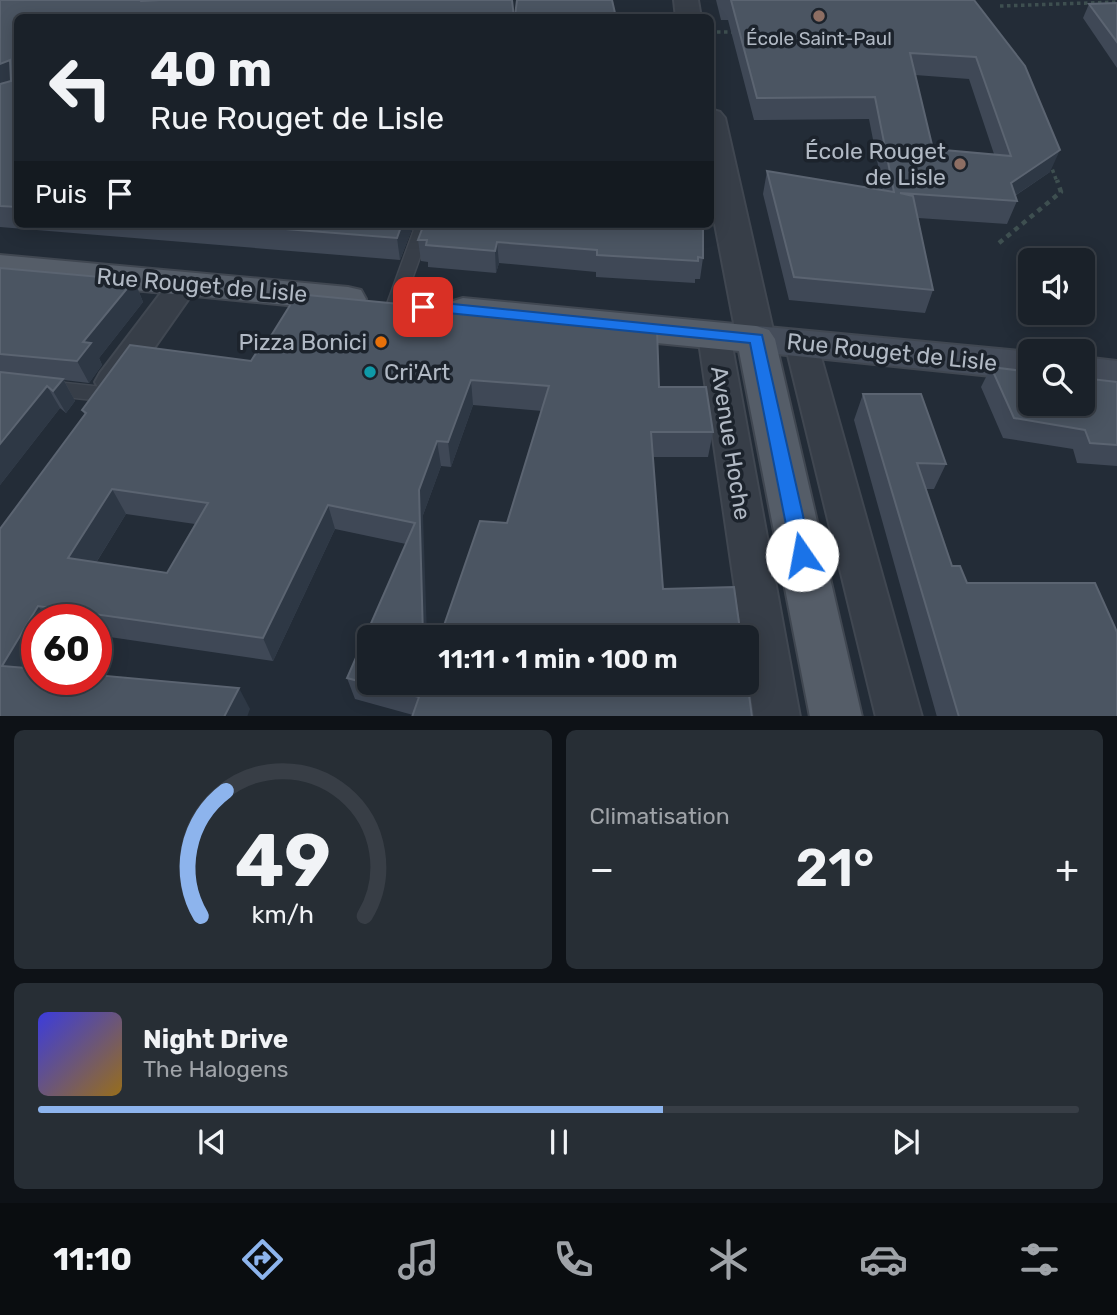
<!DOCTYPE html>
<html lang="fr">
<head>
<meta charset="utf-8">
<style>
	:root { --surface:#1a2129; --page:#272e35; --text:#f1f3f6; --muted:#9fa3a8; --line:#383e46; --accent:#8db4ed }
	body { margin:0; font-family:Rubik,sans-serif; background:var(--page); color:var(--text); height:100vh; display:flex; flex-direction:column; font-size:26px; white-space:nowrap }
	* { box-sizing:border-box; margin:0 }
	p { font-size:23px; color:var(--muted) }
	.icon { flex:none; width:38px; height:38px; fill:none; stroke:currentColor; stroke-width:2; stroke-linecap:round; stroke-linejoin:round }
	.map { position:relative; height:716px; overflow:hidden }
	.side { display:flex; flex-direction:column; gap:14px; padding:14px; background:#0e1217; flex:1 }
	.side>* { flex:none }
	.hud { position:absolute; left:14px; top:14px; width:700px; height:214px; border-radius:10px; box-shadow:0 4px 18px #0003,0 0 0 2px var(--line); background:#1a2129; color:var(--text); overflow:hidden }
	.buttons { position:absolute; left:1018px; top:248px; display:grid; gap:14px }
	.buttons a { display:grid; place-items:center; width:77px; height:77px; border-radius:10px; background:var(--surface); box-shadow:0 4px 18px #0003,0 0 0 2px var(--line); font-size:35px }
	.speed { position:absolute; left:21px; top:604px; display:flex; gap:14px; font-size:35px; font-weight:700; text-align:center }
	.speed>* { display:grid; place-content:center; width:91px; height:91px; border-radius:50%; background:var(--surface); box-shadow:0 4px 18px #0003,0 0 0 2px var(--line); line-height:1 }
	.speed .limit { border:10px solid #d22; background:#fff; color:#111 }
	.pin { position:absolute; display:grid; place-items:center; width:60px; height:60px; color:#fff; margin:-30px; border-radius:14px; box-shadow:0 4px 10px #0006 }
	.me { position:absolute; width:77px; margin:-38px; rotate:348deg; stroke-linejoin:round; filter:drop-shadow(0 0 5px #0008) }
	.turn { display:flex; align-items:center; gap:24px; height:147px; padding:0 21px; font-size:32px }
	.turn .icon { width:91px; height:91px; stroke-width:2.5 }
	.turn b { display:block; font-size:49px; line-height:60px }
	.then { display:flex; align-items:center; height:66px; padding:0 21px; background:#0003; gap:14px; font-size:26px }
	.big { font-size:52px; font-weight:600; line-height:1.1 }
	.side .card { flex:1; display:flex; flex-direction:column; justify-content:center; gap:10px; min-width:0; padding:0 24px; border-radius:10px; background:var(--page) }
	.side .dial { align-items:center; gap:0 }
	.dial svg { height:182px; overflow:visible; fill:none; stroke:var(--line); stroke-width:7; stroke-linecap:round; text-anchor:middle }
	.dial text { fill:var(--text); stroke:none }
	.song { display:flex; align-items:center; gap:21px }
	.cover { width:84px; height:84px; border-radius:10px; background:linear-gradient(135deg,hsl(240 70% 55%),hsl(40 70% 35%)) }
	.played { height:7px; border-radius:4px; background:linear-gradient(90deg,var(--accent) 60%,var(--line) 60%) }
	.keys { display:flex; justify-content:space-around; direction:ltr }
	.heat { display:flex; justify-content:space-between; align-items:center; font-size:38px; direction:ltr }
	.side .tiles { flex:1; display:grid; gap:14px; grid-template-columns:1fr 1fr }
	.card:last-child { grid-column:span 2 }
	.trip { position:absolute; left:357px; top:625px; width:402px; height:70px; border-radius:10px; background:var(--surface); box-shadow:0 4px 18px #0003,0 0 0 2px var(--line); font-weight:600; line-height:70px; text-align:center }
	.menu { display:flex; height:112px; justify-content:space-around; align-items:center; background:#0a0d10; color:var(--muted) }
	.menu .icon { width:49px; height:49px }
	.menu .current { color:var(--accent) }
	.menu b { font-size:32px; color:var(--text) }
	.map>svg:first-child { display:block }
</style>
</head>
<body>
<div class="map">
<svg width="1117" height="717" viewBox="0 0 1117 717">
	<rect width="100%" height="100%" fill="#232c37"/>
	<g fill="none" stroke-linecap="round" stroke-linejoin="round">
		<g stroke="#404751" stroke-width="3">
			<g id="service">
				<polygon points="416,224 432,224 403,304 401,308 389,308 387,304"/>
				<polygon points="0,376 103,387 109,389 112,394 109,399 103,401 0,390"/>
			</g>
		</g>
		<g stroke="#404751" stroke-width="4">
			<g id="minor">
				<polygon points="184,274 195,277 199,284 124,391 112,395 100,391 95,382 100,373 173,277"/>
				<polygon points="714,324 725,327 730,335 800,717 754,717 747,669 747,637 742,637 698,335 703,327"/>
				<polygon points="801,331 813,335 817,343 922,717 876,717 785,343 789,335"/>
			</g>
		</g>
		<g stroke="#404751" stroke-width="4">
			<g id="tertiary">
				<polygon points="674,0 698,0 701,18 676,18"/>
				<polygon points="710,109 720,112 725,118 775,339 769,348 756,352 743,348 737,339 710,198"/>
			</g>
		</g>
		<g stroke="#404751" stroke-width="4">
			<g id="secondary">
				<polygon points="756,326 1031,352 1031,380 756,352 743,348 737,339 743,330"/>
				<polygon points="1083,357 1117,361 1117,389 1083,385"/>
			</g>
		</g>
		<g stroke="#404751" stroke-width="4">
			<g id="primary">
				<polygon points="0,255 348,287 361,290 366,299 361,308 348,311 0,277"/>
				<polygon points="463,298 756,326 769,330 775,339 862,717 810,717 739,351 463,324 450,320 445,311 450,302"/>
			</g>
		</g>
		<g stroke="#3e4f50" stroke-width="3.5" stroke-dasharray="3.5 3.5" stroke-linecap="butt">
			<polyline points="1000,6 1117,2"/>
			<polyline points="717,32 736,32"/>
			<polyline points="1050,163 1057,182"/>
		</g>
		<polyline stroke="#3e4f50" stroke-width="4.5" stroke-dasharray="5 5" stroke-linecap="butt" points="999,243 1061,192 1057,180"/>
		<use href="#service" fill="#373e48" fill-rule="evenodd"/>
		<use href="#minor" fill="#373e48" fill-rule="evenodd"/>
		<use href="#tertiary" fill="#373e48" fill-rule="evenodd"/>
		<use href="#secondary" fill="#454d5a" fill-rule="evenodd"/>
		<use href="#primary" fill="#555d68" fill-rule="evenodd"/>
	</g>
	<g fill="#3f4856" fill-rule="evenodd">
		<polygon points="0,0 18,18 18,224 414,224 400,260 0,227"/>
		<polygon points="517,0 615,13 615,18 516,18"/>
		<path d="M716,0H974L1050,172L1015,196L1017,201L1007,224L918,218L933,290L925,313L789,300L763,194L767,171L883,191L869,119L754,120L728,20H721ZM915,75L969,79L994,154L933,149Z"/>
		<polygon points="1117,3 1117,68 1083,18 1089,4"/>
		<polygon points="424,224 703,258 700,279 695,279 695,283 596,277 596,272 499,263 496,273 428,267 428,262 421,261 418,240"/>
		<polygon points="0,268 134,280 143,302 99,358 102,365 89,383 64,380 75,401 66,413 60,408 0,485"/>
		<path d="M251,361L659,387L713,432L708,457H653L663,589L741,637L507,523L542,411L473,405L451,467L441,466L423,515L369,682H747L413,715L355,699L347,678L406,544L335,529L273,661L96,635V620H37V663L33,669L250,709L0,717L85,415L82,410ZM126,514L195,524L167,573L96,563Z"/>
		<polygon points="991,367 1117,382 1117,466 1077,463 1073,449 1003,438 981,387"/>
		<polygon points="863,394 946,464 934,489 926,489 952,566 967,583 1117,717 937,717 854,420"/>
	</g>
	<g fill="#2e3845">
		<polygon points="10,60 18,76 0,88 0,64"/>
		<polygon points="1060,150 1050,172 1008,200 1011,183"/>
		<polygon points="402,224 414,224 400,260 397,238"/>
		<polygon points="497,242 499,263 496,273 495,251"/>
		<polygon points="134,280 143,302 99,358 102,365 89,383 77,361 83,342"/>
		<polygon points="63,379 75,401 66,413 53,391"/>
		<polygon points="471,380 473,405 451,467 448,442"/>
		<polygon points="47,386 60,408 0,485 0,444"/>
		<polygon points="437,441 441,466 423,515 427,637 423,637 419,490"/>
		<polygon points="112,489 126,514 84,582 68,558"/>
		<polygon points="328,505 335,529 273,661 263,638"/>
		<polygon points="38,606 49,620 37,620 37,663 22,688 2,666"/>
		<polygon points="239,688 250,709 247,717 224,717"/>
	</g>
	<g fill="#4b5562" stroke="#5b6471" stroke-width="2" fill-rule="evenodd">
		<polygon points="0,0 140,0 141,1 160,0 512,0 514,18 18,18 18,207 0,206 0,84 11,81 10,60 0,64"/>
		<polygon points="517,0 612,0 615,13 515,16"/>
		<path d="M731,0H974L1025,66L1060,150L1011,183L1017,201L900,193L913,196L933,290L794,277L767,171L894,192L875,97L757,98ZM910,53L976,57L1011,156L933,149Z"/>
		<polygon points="1117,3 1117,42 1089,4"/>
		<polygon points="223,224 402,224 397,238"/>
		<polygon points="424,224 703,224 703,258 698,257 698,261 597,255 597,250 497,242 495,251 426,245 427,240 418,240"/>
		<polygon points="0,268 134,280 83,342 91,343 77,361 0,354"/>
		<path d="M297,294L657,329L659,387H706L713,432H651L663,589L734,587L741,637H440L480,521L507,523L549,386L471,380L448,442L437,441L419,490L423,637H369V682H747V680L752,717H412L419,697L347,678L415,523L328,505L263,638L38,606L2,666L37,669V679H96V675L239,688L224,717H0V529L86,413L82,410L130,345L251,361L265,339H269ZM112,489L208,503L167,573L68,558Z"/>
		<polygon points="991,367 1031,372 1031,404 1083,404 1083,378 1117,382 1117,445 1090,443 1085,430 1014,418"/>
		<polygon points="0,372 63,379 53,391 47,386 0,444"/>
		<polygon points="863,394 921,394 946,464 917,463 952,566 960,566 967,583 1095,583 1117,632 1117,717 959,717"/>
	</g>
	<polygon fill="#1a73e8" stroke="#114b97" stroke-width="2" points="423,301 762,335 812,555 809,561 802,563 795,561 792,555 750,343 418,310 415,307"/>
	<g fill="#8d6e63" stroke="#1c232c" stroke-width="2.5">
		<circle cx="819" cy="16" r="7"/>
		<circle cx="960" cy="164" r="7"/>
	</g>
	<circle fill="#e8710a" stroke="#1c232c" stroke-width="2.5" cx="381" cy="342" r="7"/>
	<circle fill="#0f9aa8" stroke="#1c232c" stroke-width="2.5" cx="370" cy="372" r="7"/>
	<g text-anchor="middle" stroke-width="7" stroke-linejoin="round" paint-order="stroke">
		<g font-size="19" fill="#b1b9c4" stroke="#1c232c">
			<text x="819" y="45">École Saint-Paul</text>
		</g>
		<g font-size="23" fill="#b1b9c4" stroke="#1c232c" text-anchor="end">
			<text x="946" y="159">École Rouget<tspan x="946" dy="26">de Lisle</tspan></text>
			<text x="367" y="350">Pizza Bonici</text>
			<text x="384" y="380" text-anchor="start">Cri'Art</text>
		</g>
		<g font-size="23" fill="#b1b9c4" stroke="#1c232c">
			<text transform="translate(202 285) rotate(5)" y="8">Rue Rouget de Lisle</text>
			<text transform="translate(892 352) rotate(6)" y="8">Rue Rouget de Lisle</text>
			<text transform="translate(731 443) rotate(81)" y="8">Avenue Hoche</text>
		</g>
	</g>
</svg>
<div class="buttons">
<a><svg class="icon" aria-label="sound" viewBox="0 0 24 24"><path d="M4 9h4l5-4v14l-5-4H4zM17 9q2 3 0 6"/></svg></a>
<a><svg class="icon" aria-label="search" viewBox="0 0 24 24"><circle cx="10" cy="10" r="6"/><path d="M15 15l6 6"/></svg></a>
</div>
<div class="speed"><div class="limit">60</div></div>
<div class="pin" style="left:423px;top:307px;background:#d93025"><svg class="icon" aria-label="arrive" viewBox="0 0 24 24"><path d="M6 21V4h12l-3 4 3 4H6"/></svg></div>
<svg class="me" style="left:802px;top:555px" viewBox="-20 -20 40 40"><circle r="19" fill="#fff"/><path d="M0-13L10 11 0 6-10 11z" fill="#1a73e8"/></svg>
<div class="trip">11:11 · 1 min · 100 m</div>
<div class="hud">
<div class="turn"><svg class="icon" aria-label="left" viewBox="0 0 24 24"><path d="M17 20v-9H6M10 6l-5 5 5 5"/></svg><div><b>40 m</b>Rue Rouget de Lisle</div></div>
<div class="then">Puis<svg class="icon" aria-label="arrive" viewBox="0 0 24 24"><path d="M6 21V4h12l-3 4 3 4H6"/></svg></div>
</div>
</div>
<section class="side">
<div class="tiles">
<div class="card dial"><svg viewBox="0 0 100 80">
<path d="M14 69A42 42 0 1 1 86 69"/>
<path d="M14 69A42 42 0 0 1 25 14" stroke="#8db4ed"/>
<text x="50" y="56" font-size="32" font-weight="700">49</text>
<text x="50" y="72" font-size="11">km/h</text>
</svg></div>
<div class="card"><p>Climatisation</p>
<div class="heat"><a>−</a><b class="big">21°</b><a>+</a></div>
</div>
<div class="card">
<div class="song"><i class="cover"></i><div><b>Night Drive</b><p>The Halogens</p></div></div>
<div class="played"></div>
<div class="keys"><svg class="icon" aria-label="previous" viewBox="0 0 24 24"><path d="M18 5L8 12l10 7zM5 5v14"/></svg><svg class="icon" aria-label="pause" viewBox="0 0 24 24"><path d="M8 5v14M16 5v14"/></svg><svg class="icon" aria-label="next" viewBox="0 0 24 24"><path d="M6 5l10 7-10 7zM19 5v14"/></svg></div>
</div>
</div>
</section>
<nav class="menu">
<b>11:10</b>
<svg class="icon current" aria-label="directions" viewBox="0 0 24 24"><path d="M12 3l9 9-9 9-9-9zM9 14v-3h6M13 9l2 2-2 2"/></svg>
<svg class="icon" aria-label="music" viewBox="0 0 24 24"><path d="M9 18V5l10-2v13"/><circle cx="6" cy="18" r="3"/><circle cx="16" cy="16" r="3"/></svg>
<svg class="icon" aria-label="phone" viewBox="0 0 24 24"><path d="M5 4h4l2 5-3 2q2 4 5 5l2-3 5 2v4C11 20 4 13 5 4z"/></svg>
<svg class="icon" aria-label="climate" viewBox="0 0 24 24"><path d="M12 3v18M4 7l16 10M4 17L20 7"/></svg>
<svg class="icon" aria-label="car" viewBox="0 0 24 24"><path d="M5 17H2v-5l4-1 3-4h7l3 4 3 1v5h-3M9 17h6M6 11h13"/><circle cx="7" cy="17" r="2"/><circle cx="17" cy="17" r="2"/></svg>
<svg class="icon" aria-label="filters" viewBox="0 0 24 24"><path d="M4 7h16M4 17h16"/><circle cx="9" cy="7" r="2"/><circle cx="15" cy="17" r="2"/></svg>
</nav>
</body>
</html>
